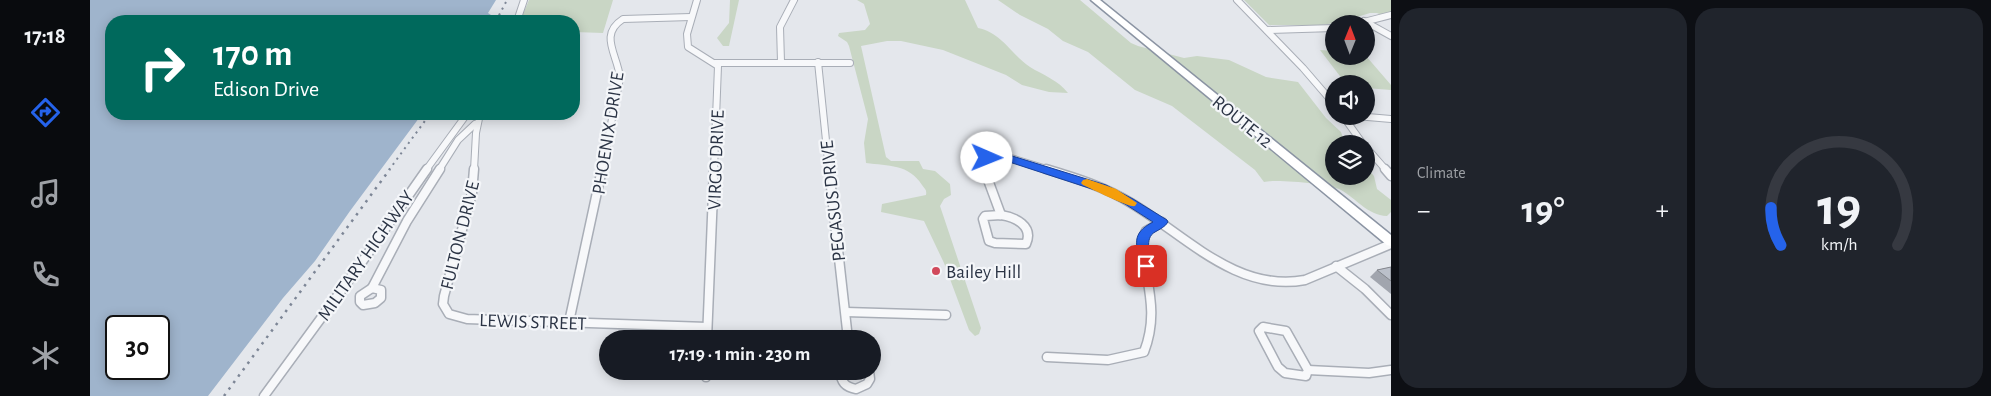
<!DOCTYPE html>
<html lang="en">
<head>
<meta charset="utf-8">
<style>
	:root { --surface:#171b24; --page:#20242c; --text:#f1f3f6; --muted:#9ea1a6; --line:#363941; --accent:#2563eb }
	body { margin:0; font-family:"Alegreya Sans",sans-serif; background:var(--page); color:var(--text); height:100vh; display:flex; flex-direction:column; font-size:19px; white-space:nowrap }
	* { box-sizing:border-box; margin:0 }
	p { font-size:16px; color:var(--muted) }
	.icon { flex:none; width:28px; height:28px; fill:none; stroke:currentColor; stroke-width:2; stroke-linecap:round; stroke-linejoin:round }
	.map { position:relative; flex:1; overflow:hidden }
	.panel { display:flex; flex-direction:column; gap:8px; padding:8px; background:#0d0f14; width:600px }
	.panel>* { flex:none }
	.banner { position:absolute; left:15px; top:15px; width:475px; height:105px; border-radius:20px; box-shadow:0 2px 12px #0003; background:#00695c; color:#fff; overflow:hidden }
	.needle { width:32px; rotate:1deg }
	.fabs { position:absolute; left:1235px; top:15px; display:grid; gap:10px }
	.fabs a { display:grid; place-items:center; width:50px; height:50px; border-radius:50%; background:var(--surface); box-shadow:0 2px 12px #0003; font-size:25px }
	.speed { position:absolute; left:15px; top:315px; display:flex; gap:10px; font-size:25px; font-weight:700; text-align:center }
	.speed>* { display:grid; place-content:center; width:65px; height:65px; border-radius:50%; background:var(--surface); box-shadow:0 2px 12px #0003; line-height:1 }
	.speed .limit { border:2px solid #111; border-radius:8px; background:#fff; color:#111 }
	.pin { position:absolute; display:grid; place-items:center; width:42px; height:42px; color:#fff; margin:-21px; border-radius:10px; box-shadow:0 2px 8px #0006 }
	.me { position:absolute; width:55px; margin:-28px; rotate:91deg; stroke-linejoin:round; filter:drop-shadow(0 0 4px #0008) }
	.turn { display:flex; align-items:center; gap:18px; height:105px; padding:0 25px; font-size:22px }
	.turn .icon { width:65px; height:65px; stroke-width:2.5 }
	.turn b { display:block; font-size:35px; line-height:42px }
	.big { font-size:38px; font-weight:600; line-height:1.1 }
	.panel .card { flex:1; display:flex; flex-direction:column; justify-content:center; gap:8px; min-width:0; padding:0 18px; border-radius:20px; background:var(--page) }
	.panel .dial { align-items:center; gap:0 }
	.dial svg { height:130px; overflow:visible; fill:none; stroke:var(--line); stroke-width:7; stroke-linecap:round; text-anchor:middle }
	.dial text { fill:var(--text); stroke:none }
	.heat { display:flex; justify-content:space-between; align-items:center; font-size:28px; direction:ltr }
	.panel .tiles { flex:1; display:grid; gap:8px; grid-template-columns:repeat(2,1fr) }
	.trip { position:absolute; left:509px; top:330px; width:282px; height:50px; border-radius:25px; background:var(--surface); box-shadow:0 2px 12px #0003; font-weight:600; line-height:50px; text-align:center }
	main { display:flex; flex:1; min-height:0 }
	.tabs { display:flex; flex-direction:column; width:90px; justify-content:space-around; align-items:center; background:#090b0e; color:var(--muted) }
	.tabs .icon { width:35px; height:35px }
	.tabs .selected { color:var(--accent) }
	.tabs b { font-size:22px; color:var(--text) }
	.map>svg:first-child { display:block }
</style>
</head>
<body>
<main>
<nav class="tabs">
<b>17:18</b>
<svg class="icon selected" aria-label="directions" viewBox="0 0 24 24"><path d="M12 3l9 9-9 9-9-9zM9 14v-3h6M13 9l2 2-2 2"/></svg>
<svg class="icon" aria-label="music" viewBox="0 0 24 24"><path d="M9 18V5l10-2v13"/><circle cx="6" cy="18" r="3"/><circle cx="16" cy="16" r="3"/></svg>
<svg class="icon" aria-label="phone" viewBox="0 0 24 24"><path d="M5 4h4l2 5-3 2q2 4 5 5l2-3 5 2v4C11 20 4 13 5 4z"/></svg>
<svg class="icon" aria-label="climate" viewBox="0 0 24 24"><path d="M12 3v18M4 7l16 10M4 17L20 7"/></svg>
</nav>
<div class="map">
<svg width="1301" height="396" viewBox="0 0 1301 396">
	<rect width="100%" height="100%" fill="#e4e7ec"/>
	<g fill="#c9d6c5">
		<polygon points="439,0 523,0 513,33 484,32 484,21 430,21"/>
		<polygon points="640,0 649,0 639,46 633,46 627,38 639,23"/>
		<path d="M767,0H875L888,28C912,33 921,54 940,67C953,75 968,80 978,93L959,92L932,85L916,75L853,50L811,41H797L771,46L796,157L801,161H829L833,169L845,171L860,184L861,195L854,199L850,206L891,328L889,334L885,336L879,330L854,263L834,221L791,212L792,204L836,195C837,190 835,189 832,185C819,164 798,166 776,163L774,143L778,119L759,46L757,42L748,36L749,33L775,30L780,24L774,4Z"/>
		<path d="M908,0H990L1041,43L1048,46L1094,58L1107,56L1139,60L1176,77L1208,82L1236,118L1251,132L1255,144H1244V176H1276V167L1284,176L1287,189L1301,200V212L1297,216C1277,215 1267,199 1251,190C1240,184 1186,179 1174,182L1165,170L1082,106L1045,90L998,52L973,41L958,29L930,15Z"/>
		<polygon points="1154,0 1301,0 1301,19 1287,13 1280,13 1251,22 1231,25 1179,25"/>
		<polygon points="1230,50 1244,51 1244,56 1276,56 1301,85 1301,90 1276,88 1276,84 1256,84"/>
	</g>
	<path fill="#9fb4cc" fill-rule="evenodd" d="M0,0H406L398,13L401,15L400,21H21V114H332L260,211L225,261L193,298L118,396H0ZM26,326H69V369H26Z"/>
	<g fill="none" stroke-linecap="round" stroke-linejoin="round">
		<g stroke="#a9aeb7" stroke-width="8">
			<g id="minor-far1">
				<polyline points="607,0 597,34 598,47 628,66 624,170"/>
				<polyline points="1147,0 1213,68 1244,104"/>
				<polyline points="427,21 434,0"/>
				<polyline points="1274,21 1301,36"/>
				<polyline points="1266,24 1301,15"/>
				<polyline points="1177,30 1244,28"/>
				<polyline points="691,62 690,27 704,0"/>
				<polyline points="728,62 739,170"/>
				<polyline points="625,63 760,63"/>
				<polyline points="1253,116 1273,144"/>
				<polyline points="1266,116 1301,119"/>
				<polyline points="1276,147 1296,170"/>
				<polyline points="888,148 960,170"/>
				<polyline points="336,170 377,114"/>
				<polyline points="349,170 368,140 385,124"/>
				<polyline points="384,170 386,133 390,114"/>
				<path d="M512,170L530,78C528,55 508,35 533,19L601,17"/>
				<polyline points="894,170 897,158 903,153"/>
			</g>
		</g>
		<g stroke="#a9aeb7" stroke-width="11">
			<g id="minor">
				<polyline points="384,169 382,193 354,296 353,304 359,314 377,319 617,327"/>
				<polyline points="739,169 758,339"/>
				<polyline points="894,169 911,215"/>
				<path d="M956,169C986,178 1015,187 1041,203C1095,235 1147,293 1215,280L1301,244"/>
				<polyline points="1295,169 1301,176"/>
				<path d="M911,215C925,217 944,226 936,244L905,243L899,241L893,219L895,216Z"/>
				<polyline points="1246,266 1275,289 1301,315"/>
				<polyline points="282,288 317,221 350,169"/>
				<polygon points="282,288 291,290 291,298 285,303 273,305 270,302 270,296"/>
				<polyline points="756,312 856,315"/>
				<polyline points="479,322 512,169"/>
				<polygon points="1173,327 1196,331 1218,370 1216,376 1195,373 1188,367 1169,331"/>
				<polyline points="617,339 624,169"/>
				<path d="M957,357L1018,360L1054,352C1070,310 1055,282 1052,240L1056,231L1072,222"/>
				<polyline points="1218,370 1279,373 1301,370"/>
				<polyline points="616,371 616,377"/>
				<path d="M750,371C751,382 755,387 766,389L777,384L780,379L779,371"/>
				<polyline points="174,396 267,269 337,169"/>
			</g>
		</g>
		<g stroke="#8b94a3" stroke-width="3">
			<polygon id="highway" points="1001,0 1010,0 1301,235 1301,246 1297,245"/>
		</g>
		<use href="#minor-far1" stroke="#f7f8fa" stroke-width="6"/>
		<use href="#minor" stroke="#f7f8fa" stroke-width="8"/>
		<use href="#highway" fill="#fff" fill-rule="evenodd"/>
		<g stroke="#7d8696" stroke-width="2" stroke-dasharray="2 4.5" stroke-linecap="butt">
			<polyline points="406,21 417,0"/>
			<polyline points="299,170 340,114"/>
		</g>
		<polyline stroke="#7d8696" stroke-width="2.5" stroke-dasharray="2.5 5.5" stroke-linecap="butt" points="134,396 300,169"/>
	</g>
	<polygon fill="#a1a5ae" points="1301,267 1301,294 1280,277 1287,270"/>
	<polygon fill="#bbc0ca" stroke="#83868d" points="1301,267 1301,281 1287,270"/>
	<path fill="#2563eb" stroke="#184099" d="M903,150L1016,185L1043,199L1077,220L1078,222C1075,227 1070,229 1065,232C1054,238 1060,255 1062,266L1060,269H1051L1050,266C1047,244 1040,234 1063,222L1035,204L1008,191L904,157L901,161H893L892,158Z"/>
	<path fill="#f59e0b" d="M997,179L1026,189L1047,203L1045,206C1039,208 1002,189 993,185L991,183L993,180Z"/>
	<circle fill="#d1495b" stroke="#f4f6f9" stroke-width="2" cx="846" cy="271" r="5"/>
	<g text-anchor="middle" stroke-width="4.5" stroke-linejoin="round" paint-order="stroke">
		<g font-size="19" fill="#2b3445" stroke="#f4f6f9">
			<text transform="translate(1153 121) rotate(39)" y="7">ROUTE 12</text>
			<text transform="translate(517 133) rotate(-81)" y="7">PHOENIX DRIVE</text>
			<text transform="translate(625 160) rotate(-88)" y="7">VIRGO DRIVE</text>
			<text transform="translate(742 201) rotate(-96)" y="7">PEGASUS DRIVE</text>
			<text transform="translate(369 235) rotate(-76)" y="7">FULTON DRIVE</text>
			<text transform="translate(275 255) rotate(-55)" y="7">MILITARY HIGHWAY</text>
			<text transform="translate(443 321) rotate(2)" y="7">LEWIS STREET</text>
		</g>
		<g font-size="19" fill="#2b3445" stroke="#f4f6f9" text-anchor="start">
			<text x="856" y="278">Bailey Hill</text>
		</g>
	</g>
</svg>
<div class="fabs">
<a><svg class="needle" viewBox="-14 -14 28 28"><path d="M0-13l5 13h-10z" fill="#e53935"/><path d="M0 13l5-13h-10z" fill="#9ea1a6"/></svg></a>
<a><svg class="icon" aria-label="sound" viewBox="0 0 24 24"><path d="M4 9h4l5-4v14l-5-4H4zM17 9q2 3 0 6"/></svg></a>
<a><svg class="icon" aria-label="layers" viewBox="0 0 24 24"><path d="M12 4l9 5-9 5-9-5zM3 14l9 5 9-5"/></svg></a>
</div>
<div class="speed"><div class="limit">30</div></div>
<div class="pin" style="left:1056px;top:266px;background:#d93025"><svg class="icon" aria-label="arrive" viewBox="0 0 24 24"><path d="M6 21V4h12l-3 4 3 4H6"/></svg></div>
<svg class="me" style="left:897px;top:158px" viewBox="-20 -20 40 40"><circle r="19" fill="#fff"/><path d="M0-13L10 11 0 6-10 11z" fill="#2563eb"/></svg>
<div class="trip">17:19 · 1 min · 230 m</div>
<div class="banner">
<div class="turn"><svg class="icon" aria-label="right" viewBox="0 0 24 24"><path d="M7 20v-9h11M14 6l5 5-5 5"/></svg><div><b>170 m</b>Edison Drive</div></div>
</div>
</div>
<section class="panel">
<div class="tiles">
<div class="card"><p>Climate</p>
<div class="heat"><a>−</a><b class="big">19°</b><a>+</a></div>
</div>
<div class="card dial"><svg viewBox="0 0 100 80">
<path d="M14 69A42 42 0 1 1 86 69"/>
<path d="M14 69A42 42 0 0 1 8 46" stroke="#2563eb"/>
<text x="50" y="56" font-size="32" font-weight="700">19</text>
<text x="50" y="72" font-size="11">km/h</text>
</svg></div>
</div>
</section>
</main>
</body>
</html>
